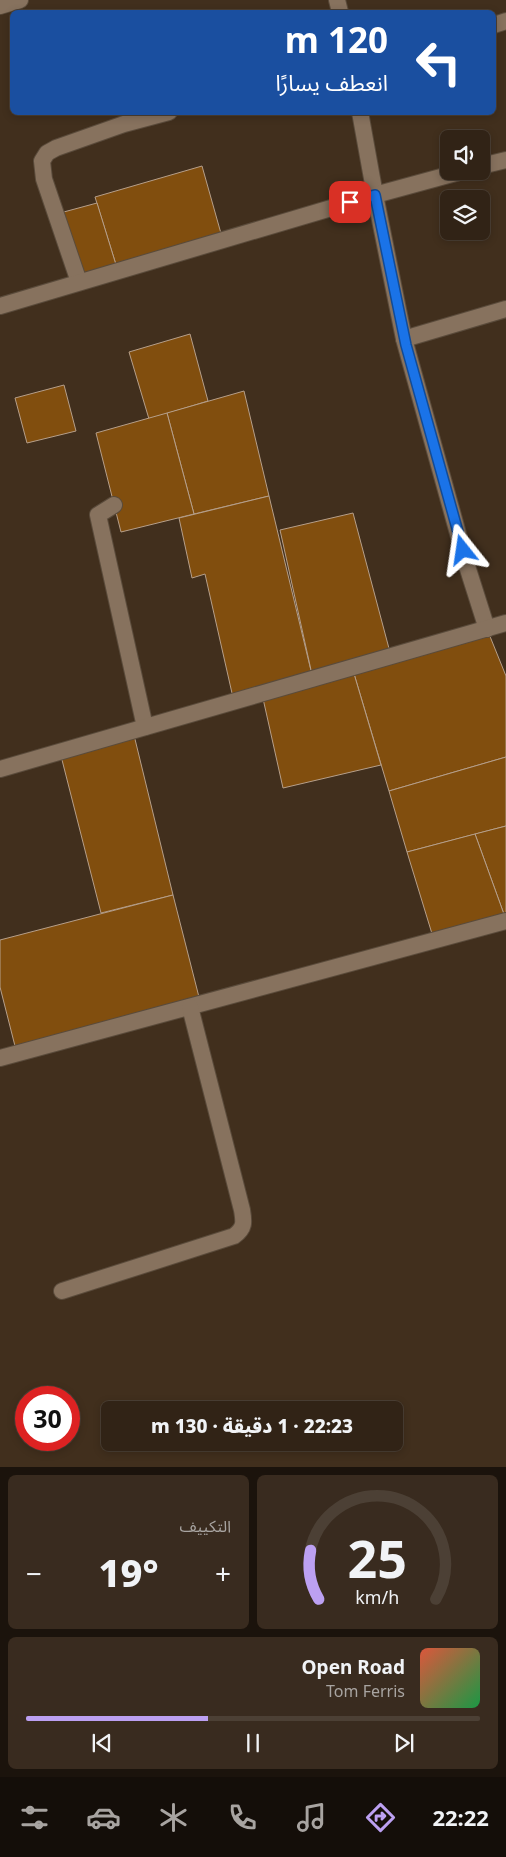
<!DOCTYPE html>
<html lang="ar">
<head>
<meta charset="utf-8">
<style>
	:root { --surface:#312316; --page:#392b1f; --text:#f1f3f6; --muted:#a8a4a1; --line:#4c4035; --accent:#bca0f2 }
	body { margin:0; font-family:"Noto Sans","Noto Sans Arabic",sans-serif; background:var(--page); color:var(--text); direction:rtl; height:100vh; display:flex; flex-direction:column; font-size:19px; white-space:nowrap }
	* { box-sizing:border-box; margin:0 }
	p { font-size:16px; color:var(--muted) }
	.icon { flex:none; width:28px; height:28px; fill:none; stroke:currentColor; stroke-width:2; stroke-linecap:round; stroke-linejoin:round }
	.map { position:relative; height:1467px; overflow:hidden; direction:ltr }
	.side { display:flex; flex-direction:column; gap:8px; padding:8px; background:#1b130c; flex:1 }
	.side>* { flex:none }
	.guide { position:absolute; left:10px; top:10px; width:486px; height:105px; border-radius:8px; box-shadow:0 2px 8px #0003,0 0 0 1px var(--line); direction:rtl; background:#1a4fa0; color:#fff; overflow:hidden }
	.tools { position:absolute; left:440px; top:130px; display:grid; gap:10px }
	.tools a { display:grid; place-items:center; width:50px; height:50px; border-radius:8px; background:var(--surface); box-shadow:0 2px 8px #0003,0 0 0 1px var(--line); font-size:25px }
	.speed { position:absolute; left:15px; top:1386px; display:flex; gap:10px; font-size:25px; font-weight:700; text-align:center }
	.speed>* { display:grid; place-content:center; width:65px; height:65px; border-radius:50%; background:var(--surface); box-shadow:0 2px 8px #0003,0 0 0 1px var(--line); line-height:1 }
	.speed .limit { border:8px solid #d22; background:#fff; color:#111 }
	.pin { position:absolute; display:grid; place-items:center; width:42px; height:42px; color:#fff; margin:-21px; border-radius:10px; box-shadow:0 2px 8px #0006 }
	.me { position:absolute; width:55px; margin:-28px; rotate:345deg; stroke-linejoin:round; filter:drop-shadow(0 0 4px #0008) }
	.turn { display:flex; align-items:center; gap:18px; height:105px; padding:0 25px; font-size:22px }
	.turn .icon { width:65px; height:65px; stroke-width:2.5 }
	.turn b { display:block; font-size:35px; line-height:42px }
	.big { font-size:38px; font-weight:800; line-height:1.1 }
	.side .card { flex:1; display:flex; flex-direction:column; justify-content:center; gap:8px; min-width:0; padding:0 18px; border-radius:8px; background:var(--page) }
	.side .dial { align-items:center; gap:0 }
	.dial svg { height:130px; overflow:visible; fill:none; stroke:var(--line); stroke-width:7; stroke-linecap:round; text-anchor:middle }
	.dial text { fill:var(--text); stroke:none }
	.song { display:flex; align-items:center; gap:15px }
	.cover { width:60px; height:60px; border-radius:8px; background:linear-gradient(135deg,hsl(10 70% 55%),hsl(140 70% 35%)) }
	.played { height:5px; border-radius:2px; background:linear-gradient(90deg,var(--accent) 40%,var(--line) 40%) }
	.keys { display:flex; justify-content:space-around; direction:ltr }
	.heat { display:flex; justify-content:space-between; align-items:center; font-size:28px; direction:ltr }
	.side .tiles { flex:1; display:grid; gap:8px; grid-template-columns:1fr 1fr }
	.card:last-child { grid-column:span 2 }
	.trip { position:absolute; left:101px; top:1401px; width:302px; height:50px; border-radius:8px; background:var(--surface); box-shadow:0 2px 8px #0003,0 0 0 1px var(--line); font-weight:800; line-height:50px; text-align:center; direction:rtl }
	.tab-bar { display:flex; height:80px; justify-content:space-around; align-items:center; background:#140e09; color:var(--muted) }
	.tab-bar .icon { width:35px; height:35px }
	.tab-bar .active { color:var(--accent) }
	.tab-bar b { font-size:22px; color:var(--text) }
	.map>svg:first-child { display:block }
</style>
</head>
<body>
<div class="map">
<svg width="506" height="1467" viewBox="0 0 506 1467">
	<rect width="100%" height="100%" fill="#412f1d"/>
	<g fill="#814e0e" stroke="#b69f8a">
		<polygon points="202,166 222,237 117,268 95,197"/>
		<polygon points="97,203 117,268 80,278 60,213"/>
		<polygon points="190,334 208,401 149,419 129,352"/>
		<polygon points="64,385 76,431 27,443 15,398"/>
		<polygon points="244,391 269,496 194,514 167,413"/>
		<polygon points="167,413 194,514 121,532 96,433"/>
		<polygon points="269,496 313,679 234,702 205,574 192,578 179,518"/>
		<polygon points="353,513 391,656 313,679 280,530"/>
		<polygon points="487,629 506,676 506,757 389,791 352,667"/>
		<polygon points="352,667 381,765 283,788 262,694"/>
		<polygon points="133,731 173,895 101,913 60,752"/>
		<polygon points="506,757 506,826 407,852 389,791"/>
		<polygon points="506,826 506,917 505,917 475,834"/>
		<polygon points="475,834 505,917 433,937 407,852"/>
		<polygon points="173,895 200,1001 16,1050 0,987 0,940"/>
	</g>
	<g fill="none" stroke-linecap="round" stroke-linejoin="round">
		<g stroke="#5a4b3b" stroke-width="18">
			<g id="minor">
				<polyline points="337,0 340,12"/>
				<polyline points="0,6 20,0"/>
				<polyline points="494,25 506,21"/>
				<polyline points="360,112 375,195 404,339 467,566 487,629"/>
				<polyline points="481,166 506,160"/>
				<polyline points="79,282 44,179 42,161 47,153 56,148 124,124 169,112"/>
				<polyline points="0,306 375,195 463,171"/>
				<polyline points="404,339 506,309"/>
				<polyline points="114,505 98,515 145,727"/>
				<polyline points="0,769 506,623"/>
				<polyline points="0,1058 506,921"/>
				<path d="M62,1291L234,1236C245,1228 244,1222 242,1210L190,1007"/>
			</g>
		</g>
		<use href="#minor" stroke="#87725e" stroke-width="16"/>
	</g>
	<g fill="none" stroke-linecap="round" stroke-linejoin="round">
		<g stroke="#114b97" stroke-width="12">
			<polyline id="route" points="350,202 375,195 406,345 463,550"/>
		</g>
		<use href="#route" stroke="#1a73e8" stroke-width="9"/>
	</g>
</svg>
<div class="tools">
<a><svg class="icon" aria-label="sound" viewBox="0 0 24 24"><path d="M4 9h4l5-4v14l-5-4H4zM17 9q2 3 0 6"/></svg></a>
<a><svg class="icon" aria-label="layers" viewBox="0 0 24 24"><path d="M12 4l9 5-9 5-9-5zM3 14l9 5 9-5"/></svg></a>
</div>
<div class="speed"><div class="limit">30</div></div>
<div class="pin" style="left:350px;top:202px;background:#d93025"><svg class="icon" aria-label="arrive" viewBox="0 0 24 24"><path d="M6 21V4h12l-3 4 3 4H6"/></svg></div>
<svg class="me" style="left:463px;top:550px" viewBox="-20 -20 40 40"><path d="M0-17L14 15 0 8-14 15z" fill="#1a73e8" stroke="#fff" stroke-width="4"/></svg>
<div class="trip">22:23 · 1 دقيقة · 130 m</div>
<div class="guide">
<div class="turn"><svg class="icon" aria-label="left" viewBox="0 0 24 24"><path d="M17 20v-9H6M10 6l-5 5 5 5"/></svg><div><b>120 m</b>انعطف يسارًا</div></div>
</div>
</div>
<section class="side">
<div class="tiles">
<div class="card dial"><svg viewBox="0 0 100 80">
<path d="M14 69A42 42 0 1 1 86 69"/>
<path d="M14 69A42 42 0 0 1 9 39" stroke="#bca0f2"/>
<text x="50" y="56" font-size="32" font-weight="700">25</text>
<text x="50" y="72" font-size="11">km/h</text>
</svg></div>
<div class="card"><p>التكييف</p>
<div class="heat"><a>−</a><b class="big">19°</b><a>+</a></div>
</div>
<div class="card">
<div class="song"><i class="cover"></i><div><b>Open Road</b><p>Tom Ferris</p></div></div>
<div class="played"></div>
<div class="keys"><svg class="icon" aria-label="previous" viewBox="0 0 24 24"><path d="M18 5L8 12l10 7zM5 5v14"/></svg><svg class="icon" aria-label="pause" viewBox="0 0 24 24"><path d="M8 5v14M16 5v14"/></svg><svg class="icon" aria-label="next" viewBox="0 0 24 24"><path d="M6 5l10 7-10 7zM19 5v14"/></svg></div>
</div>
</div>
</section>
<nav class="tab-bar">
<b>22:22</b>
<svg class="icon active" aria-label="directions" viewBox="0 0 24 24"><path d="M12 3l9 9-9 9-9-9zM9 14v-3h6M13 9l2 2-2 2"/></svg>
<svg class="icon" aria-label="music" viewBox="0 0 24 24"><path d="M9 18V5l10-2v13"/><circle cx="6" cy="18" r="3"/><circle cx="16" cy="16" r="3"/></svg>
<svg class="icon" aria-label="phone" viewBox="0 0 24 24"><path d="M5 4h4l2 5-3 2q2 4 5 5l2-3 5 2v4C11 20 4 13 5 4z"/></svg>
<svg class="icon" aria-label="climate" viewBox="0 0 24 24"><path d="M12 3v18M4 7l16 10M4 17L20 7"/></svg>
<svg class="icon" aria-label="car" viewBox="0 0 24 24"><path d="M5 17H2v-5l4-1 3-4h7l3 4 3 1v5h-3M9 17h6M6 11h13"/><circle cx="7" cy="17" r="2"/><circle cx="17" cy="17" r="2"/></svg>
<svg class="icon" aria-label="filters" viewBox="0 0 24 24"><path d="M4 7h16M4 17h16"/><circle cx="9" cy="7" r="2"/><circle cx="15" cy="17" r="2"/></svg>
</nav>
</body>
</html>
